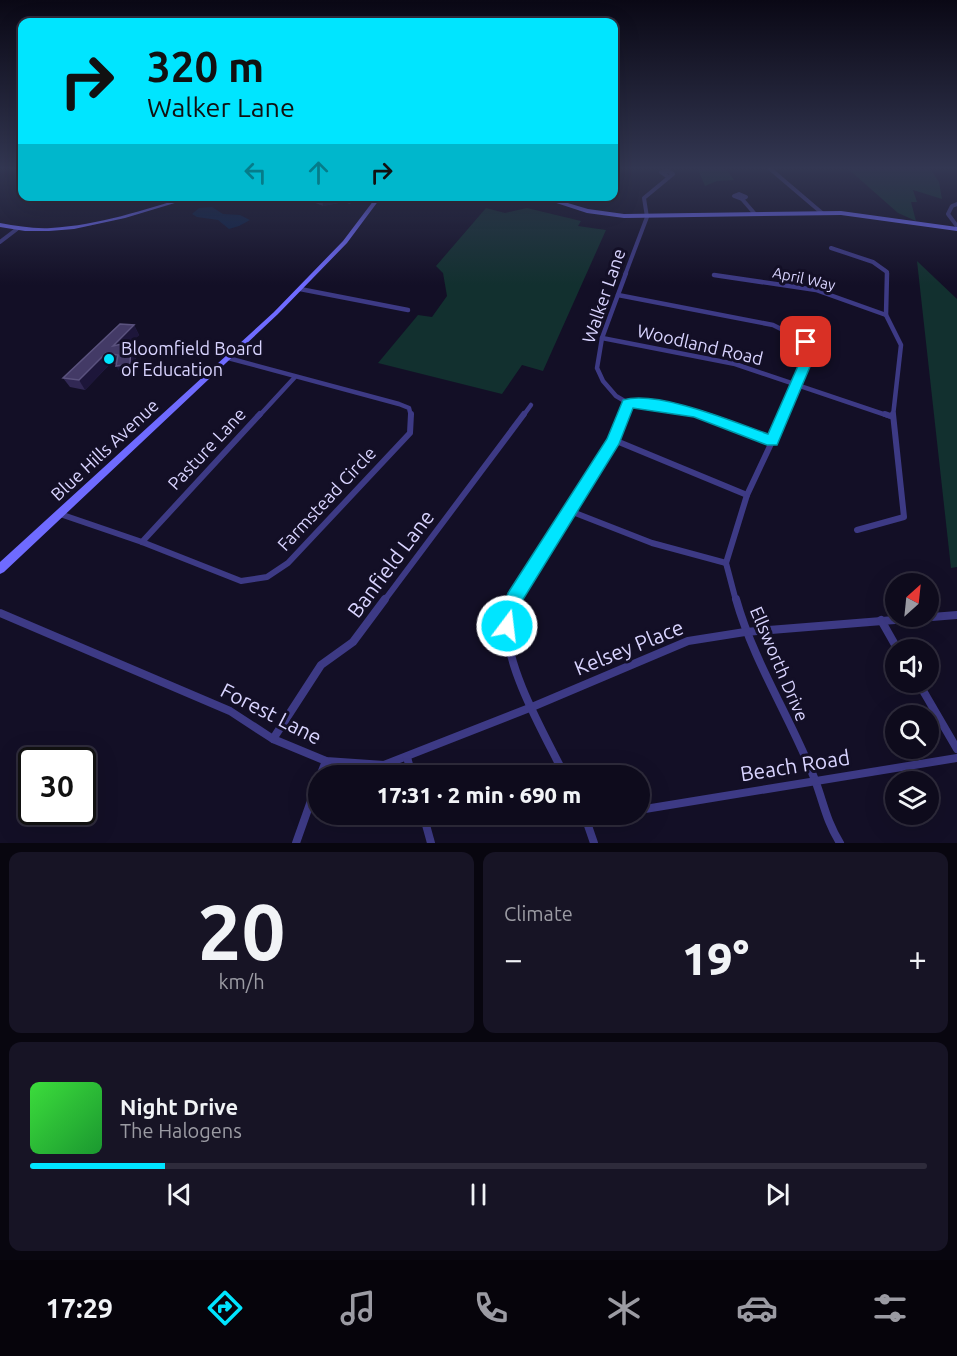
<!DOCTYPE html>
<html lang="en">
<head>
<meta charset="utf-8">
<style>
	:root { --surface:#0e0b1c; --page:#171425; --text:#f1f3f6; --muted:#9b9ba3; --line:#2e2b3b; --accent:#00e5ff }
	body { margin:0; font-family:Ubuntu,sans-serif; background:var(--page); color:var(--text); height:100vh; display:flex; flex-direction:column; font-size:22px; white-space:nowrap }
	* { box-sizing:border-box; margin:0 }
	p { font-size:20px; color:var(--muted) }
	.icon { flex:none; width:33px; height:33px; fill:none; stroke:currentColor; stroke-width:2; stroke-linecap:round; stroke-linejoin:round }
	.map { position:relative; height:843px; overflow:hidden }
	.sheet { display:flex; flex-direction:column; gap:9px; padding:9px; background:#08060f; flex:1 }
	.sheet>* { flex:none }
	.top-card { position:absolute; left:18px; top:18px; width:600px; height:183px; border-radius:12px; box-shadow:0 6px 24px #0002,0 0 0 2px var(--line); background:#00e5ff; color:#111; overflow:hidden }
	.needle { width:39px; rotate:27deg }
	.buttons { position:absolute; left:885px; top:573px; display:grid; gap:12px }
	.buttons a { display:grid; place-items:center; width:54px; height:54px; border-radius:50%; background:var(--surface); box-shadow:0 6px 24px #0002,0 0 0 2px var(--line); font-size:30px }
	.speed { position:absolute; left:18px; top:747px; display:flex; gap:12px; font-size:30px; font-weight:700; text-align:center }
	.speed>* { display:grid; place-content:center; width:78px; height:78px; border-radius:50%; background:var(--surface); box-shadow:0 6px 24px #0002,0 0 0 2px var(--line); line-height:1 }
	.speed .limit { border:3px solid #111; border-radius:9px; background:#fff; color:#111 }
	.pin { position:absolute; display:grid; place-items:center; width:51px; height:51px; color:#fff; margin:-26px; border-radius:12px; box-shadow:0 3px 9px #0006 }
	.me { position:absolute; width:66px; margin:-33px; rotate:15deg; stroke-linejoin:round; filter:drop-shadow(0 0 4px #0008) }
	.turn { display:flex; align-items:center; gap:21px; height:126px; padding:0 30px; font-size:27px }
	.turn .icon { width:78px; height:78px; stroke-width:2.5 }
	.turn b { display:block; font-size:42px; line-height:51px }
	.lanes { display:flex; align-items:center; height:57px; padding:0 30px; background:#0003; justify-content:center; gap:30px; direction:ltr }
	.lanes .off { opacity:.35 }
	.big { font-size:45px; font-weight:800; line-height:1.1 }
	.sheet .widget { flex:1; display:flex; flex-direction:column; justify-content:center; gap:9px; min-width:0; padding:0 21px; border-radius:12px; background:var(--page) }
	.sheet .dial { align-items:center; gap:0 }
	.dial b { font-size:78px; line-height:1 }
	.song { display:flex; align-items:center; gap:18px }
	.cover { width:72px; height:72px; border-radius:9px; background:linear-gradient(135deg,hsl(120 70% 55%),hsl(130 70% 35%)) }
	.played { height:6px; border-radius:3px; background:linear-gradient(90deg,var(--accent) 15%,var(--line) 15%) }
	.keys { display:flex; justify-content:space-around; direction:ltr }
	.heat { display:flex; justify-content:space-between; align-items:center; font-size:33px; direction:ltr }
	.sheet .tiles { flex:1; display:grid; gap:9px; grid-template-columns:1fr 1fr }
	.widget:last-child { grid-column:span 2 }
	.trip { position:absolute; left:308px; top:765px; width:342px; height:60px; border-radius:30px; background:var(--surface); box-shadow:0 6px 24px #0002,0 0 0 2px var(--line); font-weight:800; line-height:60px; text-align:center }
	.tab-bar { display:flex; height:96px; justify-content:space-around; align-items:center; background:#06040b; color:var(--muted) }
	.tab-bar .icon { width:42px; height:42px }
	.tab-bar .selected { color:var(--accent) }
	.tab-bar b { font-size:27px; color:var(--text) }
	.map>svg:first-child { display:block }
</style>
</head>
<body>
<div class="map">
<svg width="957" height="843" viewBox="0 0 957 843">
	<rect width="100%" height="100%" fill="#130f26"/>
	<g fill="#12302f">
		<polygon points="697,167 725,167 734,180 717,181 705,186"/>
		<polygon points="846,167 929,167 939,182 942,199 913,190 917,202 911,202 916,221 898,213"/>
		<polygon points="486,208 505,213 527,208 581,221 578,226 606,230 543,371 522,365 502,394 378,363 418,315 432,317 447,296 443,273 436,266"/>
		<polygon points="917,261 957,299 957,567 951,568"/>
	</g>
	<polygon fill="#0a1f44" points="212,207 223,214 240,215 250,220 239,226 229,229 218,220 197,217 192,214 199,208"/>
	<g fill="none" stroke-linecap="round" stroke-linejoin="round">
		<g stroke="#3d3a85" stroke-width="4">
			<polyline points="11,167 22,168"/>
			<polyline points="768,167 822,213"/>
			<polygon points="739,194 746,197 742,199 734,196"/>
			<polyline points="742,199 755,214"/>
			<polyline points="957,204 952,206 948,214 957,226"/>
			<polyline points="0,242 17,229"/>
			<polyline points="831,248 873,262 887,272 887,275"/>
			<polyline points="625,275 647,217 644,198 673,174 668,171 661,172 667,176"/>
		</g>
		<g stroke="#3d3a85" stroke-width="4.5">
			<polyline points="626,273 602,338 597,368 603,381 616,396 628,403 652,405 704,416"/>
			<polyline points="887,273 886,315 901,345 893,416"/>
			<polyline points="714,275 816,290 886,315"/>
			<polyline points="300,289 408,310"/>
			<polyline points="618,295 773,325 799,338 811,350 799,385 784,416"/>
			<polyline points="602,338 735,364 889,416"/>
			<polyline points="228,358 399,404 409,408 411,416"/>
			<polyline points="259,416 295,377"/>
			<polyline points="523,416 531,405"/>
			<polyline points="623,416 628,403"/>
		</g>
		<g stroke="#3d3a85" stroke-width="6">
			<polyline points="699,414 772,441"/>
			<polyline points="885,414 893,417"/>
			<polyline points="614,440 747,495"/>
			<polyline points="570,511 652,543 726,563"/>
			<polyline points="60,514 142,542 241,581 267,577 288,563 410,433 411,414"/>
			<polyline points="857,530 904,517 893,414"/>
			<polyline points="142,542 260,414"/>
			<polyline points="384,601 524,414"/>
			<polyline points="514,601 614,440 624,414"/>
			<polyline points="736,601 726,563 747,495 785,414"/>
		</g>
		<g stroke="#3d3a85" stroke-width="8">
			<path d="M514,599C512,608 507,617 507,626C506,669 546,737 565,776"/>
			<path d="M736,599C754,663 791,718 815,780C824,804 826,820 840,843"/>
			<polyline points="0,613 230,711 273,739 326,761 384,765 532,707 688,641 745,632 957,615"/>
			<polyline points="881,620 898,650"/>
			<polyline points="918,682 957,749"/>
			<polyline points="273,739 321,665 353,642 385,599"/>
			<polyline points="407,757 412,776"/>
			<polyline points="320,776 326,761"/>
			<polyline points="639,810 957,758"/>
			<polyline points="423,814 431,843"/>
			<polyline points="584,814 594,843"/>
			<polyline points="586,819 613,814"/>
			<polyline points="296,843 318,781"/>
		</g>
		<g fill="#6f6bff" fill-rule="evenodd">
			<path d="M189,196H198L125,218L74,229L49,231H25L0,227V223C17,226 34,229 51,228C99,225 144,210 189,196Z"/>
			<polygon points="377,196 382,196 347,243 278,314 4,572 0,574 0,562 274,312 343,241"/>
			<polygon points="535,196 544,196 588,209 624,214 841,211 957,227 957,231 841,215 624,218 587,213"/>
		</g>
	</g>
	<g fill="#312854">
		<polygon points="312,196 355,196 354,199 350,204 344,202 323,206 313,202"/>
		<polygon points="134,325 139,335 131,342 136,352 135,373 122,376 117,364 111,363 85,390 70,387 63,378"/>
	</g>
	<g fill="#1d163a">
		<polygon points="327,196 343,196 344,202 323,206 322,198"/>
		<polygon points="349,196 355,196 354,199 350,204"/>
		<polygon points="134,325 139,335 131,342 136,352 135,373 122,376 116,366 131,343 113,346"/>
		<polygon points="106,353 111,363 85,390 79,380"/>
	</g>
	<polygon fill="#433a66" stroke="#5a527e" stroke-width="1.5" points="120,324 134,325 113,346 131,342 130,364 116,366 118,355 106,353 79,380 63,378"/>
	<linearGradient id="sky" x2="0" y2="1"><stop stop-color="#0a0815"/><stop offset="0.59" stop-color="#333752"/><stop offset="1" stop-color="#333752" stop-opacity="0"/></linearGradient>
	<rect width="957" height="285" fill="url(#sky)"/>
	<path fill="#00e5ff" stroke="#0095a6" stroke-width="1.5" d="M806,338L810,339L817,350L777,445H767L694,417L633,408L619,444L522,601L514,632L507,634L501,632L498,626L508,593L607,439L623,400C658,390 734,422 768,434L805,350L800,342Z"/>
	<circle fill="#00e5ff" stroke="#130f26" stroke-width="2" cx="109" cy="359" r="6"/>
	<g text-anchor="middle" stroke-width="6" stroke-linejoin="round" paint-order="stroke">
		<g font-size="15" fill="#d9d4ff" stroke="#130f26">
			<text transform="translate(804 279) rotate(12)" y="5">April Way</text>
		</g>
		<g font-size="18" fill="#d9d4ff" stroke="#130f26">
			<text transform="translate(604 296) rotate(-71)" y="6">Walker Lane</text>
			<text transform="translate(700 345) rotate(13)" y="6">Woodland Road</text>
			<text transform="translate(207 449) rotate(-47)" y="6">Pasture Lane</text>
			<text transform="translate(105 450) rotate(-43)" y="6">Blue Hills Avenue</text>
			<text transform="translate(327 499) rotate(-47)" y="6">Farmstead Circle</text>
			<text transform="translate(779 664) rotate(67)" y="6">Ellsworth Drive</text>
		</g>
		<g font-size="18" fill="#d9d4ff" stroke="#130f26" text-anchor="start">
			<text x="121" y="355">Bloomfield Board<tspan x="121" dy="21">of Education</tspan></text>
		</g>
		<g font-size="21" fill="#d9d4ff" stroke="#130f26">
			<text transform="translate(391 564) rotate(-53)" y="7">Banfield Lane</text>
			<text transform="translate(629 648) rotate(-22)" y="7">Kelsey Place</text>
			<text transform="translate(271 714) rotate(27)" y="7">Forest Lane</text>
			<text transform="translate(795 766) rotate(-9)" y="7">Beach Road</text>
		</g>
	</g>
</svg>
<div class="buttons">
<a><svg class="needle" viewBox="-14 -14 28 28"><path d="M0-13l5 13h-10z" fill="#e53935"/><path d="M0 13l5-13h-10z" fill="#9b9ba3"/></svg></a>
<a><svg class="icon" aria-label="sound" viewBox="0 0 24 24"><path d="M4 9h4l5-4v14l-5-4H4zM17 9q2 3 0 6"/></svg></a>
<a><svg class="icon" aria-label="search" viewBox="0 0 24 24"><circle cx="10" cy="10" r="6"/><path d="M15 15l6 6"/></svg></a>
<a><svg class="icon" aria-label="layers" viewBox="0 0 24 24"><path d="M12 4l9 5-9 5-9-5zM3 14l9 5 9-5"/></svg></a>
</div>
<div class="speed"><div class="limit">30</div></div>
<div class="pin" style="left:806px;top:342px;background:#d93025"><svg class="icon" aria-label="arrive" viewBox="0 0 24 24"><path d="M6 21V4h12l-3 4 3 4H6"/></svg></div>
<svg class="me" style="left:507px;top:626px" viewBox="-20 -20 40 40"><circle r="17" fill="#00e5ff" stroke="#fff" stroke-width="3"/><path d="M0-11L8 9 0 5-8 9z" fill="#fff"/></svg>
<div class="trip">17:31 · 2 min · 690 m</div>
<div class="top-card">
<div class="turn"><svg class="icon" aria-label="right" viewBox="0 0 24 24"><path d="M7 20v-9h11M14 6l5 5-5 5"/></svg><div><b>320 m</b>Walker Lane</div></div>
<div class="lanes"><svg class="icon off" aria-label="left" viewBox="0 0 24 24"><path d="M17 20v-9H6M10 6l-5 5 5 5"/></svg><svg class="icon off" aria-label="ahead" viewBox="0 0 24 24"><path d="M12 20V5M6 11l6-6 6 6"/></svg><svg class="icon" aria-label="right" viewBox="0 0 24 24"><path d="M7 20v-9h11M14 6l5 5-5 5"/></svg></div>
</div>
</div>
<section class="sheet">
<div class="tiles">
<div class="widget dial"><b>20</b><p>km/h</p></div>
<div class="widget"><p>Climate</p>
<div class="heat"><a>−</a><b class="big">19°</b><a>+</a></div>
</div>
<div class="widget">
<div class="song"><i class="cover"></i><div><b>Night Drive</b><p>The Halogens</p></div></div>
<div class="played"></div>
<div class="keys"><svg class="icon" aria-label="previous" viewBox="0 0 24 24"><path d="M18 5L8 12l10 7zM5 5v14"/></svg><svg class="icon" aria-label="pause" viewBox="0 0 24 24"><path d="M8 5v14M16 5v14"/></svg><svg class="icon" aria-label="next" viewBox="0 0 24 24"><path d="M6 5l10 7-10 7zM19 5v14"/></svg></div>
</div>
</div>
</section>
<nav class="tab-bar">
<b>17:29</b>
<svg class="icon selected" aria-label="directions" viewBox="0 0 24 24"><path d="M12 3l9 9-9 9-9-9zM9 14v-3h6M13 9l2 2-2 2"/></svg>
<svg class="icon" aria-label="music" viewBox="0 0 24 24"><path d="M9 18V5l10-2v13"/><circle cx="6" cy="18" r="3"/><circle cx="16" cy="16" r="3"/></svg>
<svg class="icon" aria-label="phone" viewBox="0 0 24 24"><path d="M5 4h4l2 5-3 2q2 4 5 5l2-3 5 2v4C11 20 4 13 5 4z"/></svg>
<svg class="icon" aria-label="climate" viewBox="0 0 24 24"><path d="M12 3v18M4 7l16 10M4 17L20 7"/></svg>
<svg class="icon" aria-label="car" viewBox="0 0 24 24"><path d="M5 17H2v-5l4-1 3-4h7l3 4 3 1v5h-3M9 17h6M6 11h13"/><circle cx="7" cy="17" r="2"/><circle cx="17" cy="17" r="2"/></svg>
<svg class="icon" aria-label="filters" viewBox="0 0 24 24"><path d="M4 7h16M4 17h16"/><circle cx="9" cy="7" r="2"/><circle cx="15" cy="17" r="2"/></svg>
</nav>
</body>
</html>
